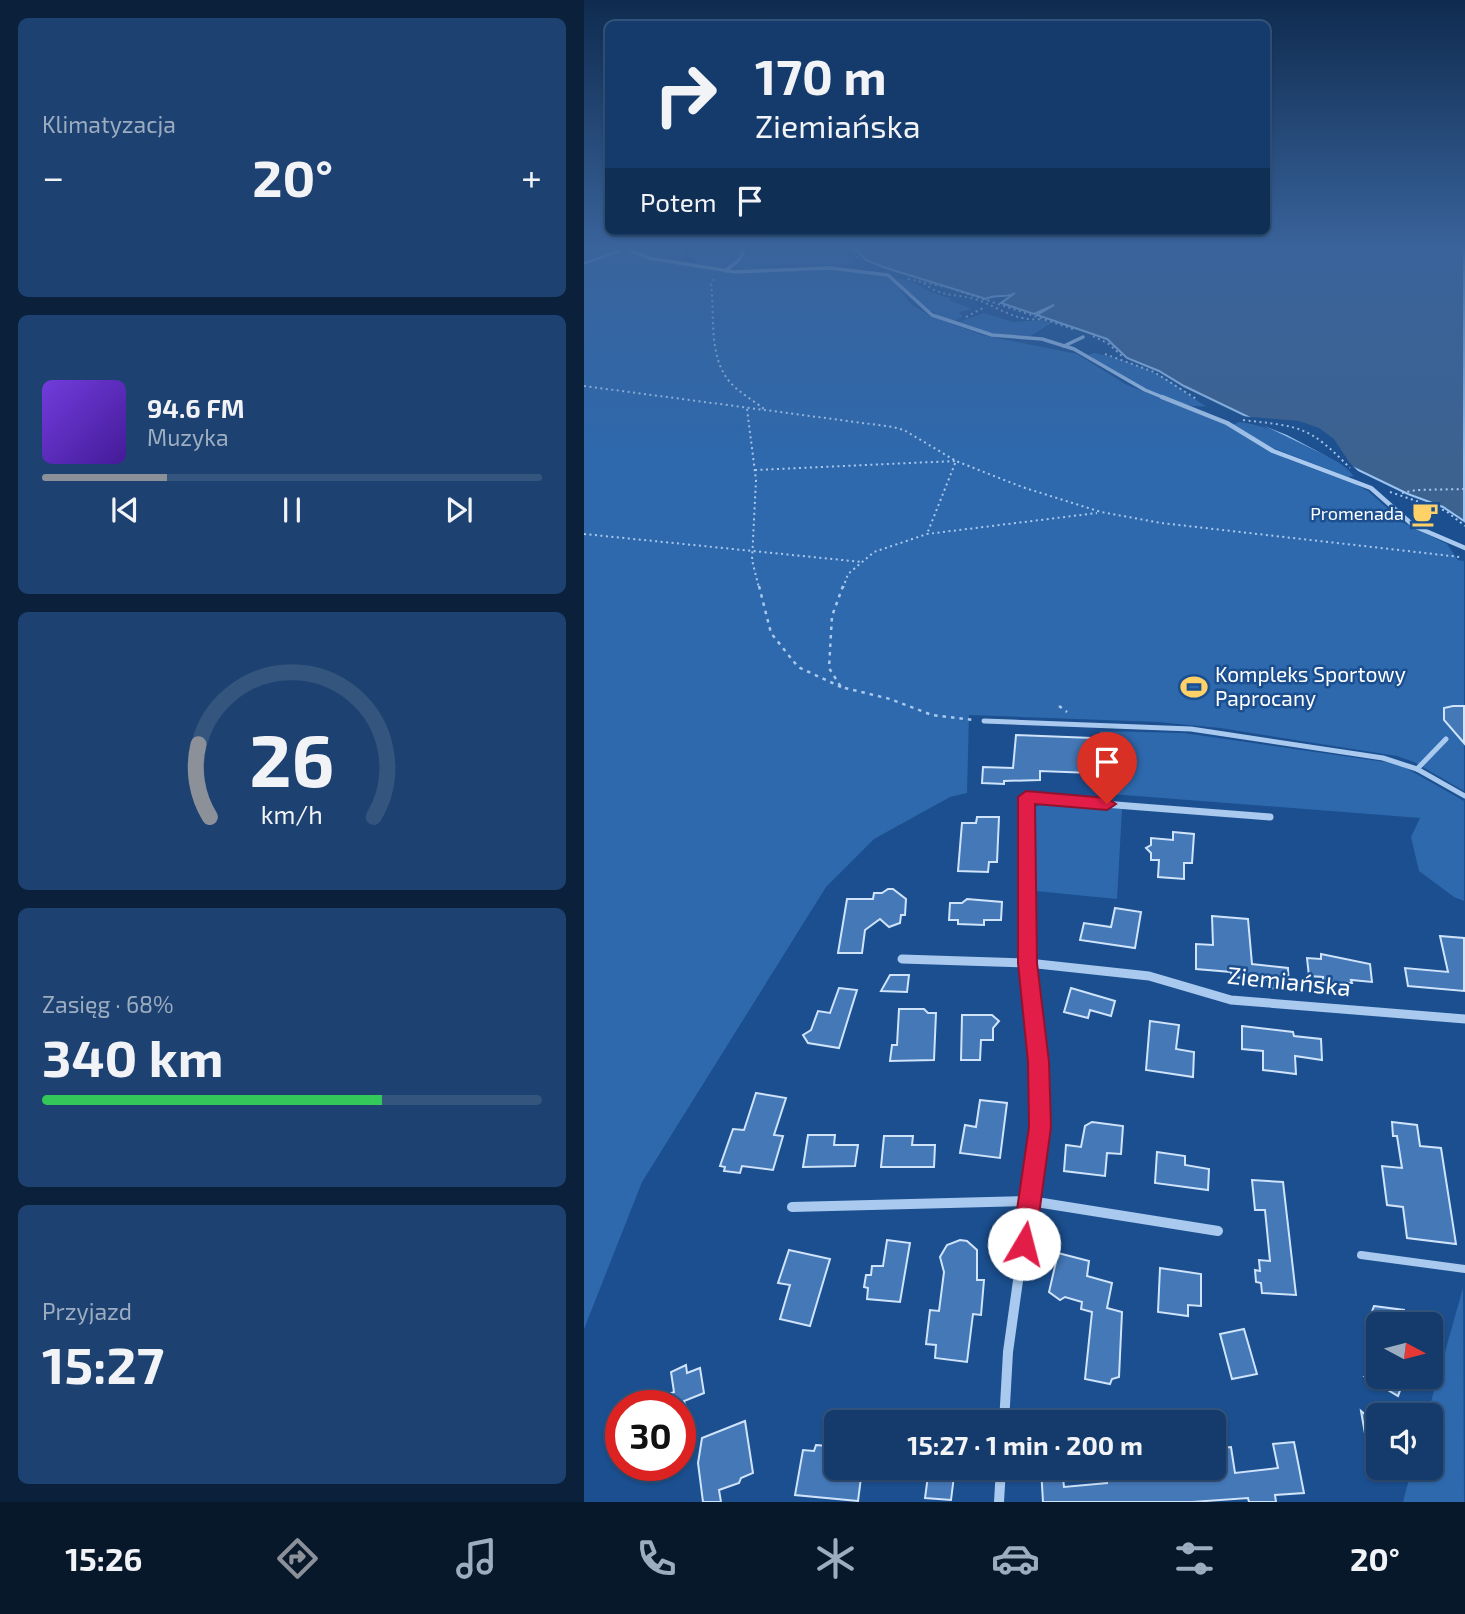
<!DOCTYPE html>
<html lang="pl">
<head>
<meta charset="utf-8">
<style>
	:root { --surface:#143b6b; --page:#1d4271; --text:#f1f3f6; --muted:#9dadc1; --line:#33557e; --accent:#8c9099 }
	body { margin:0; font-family:"Exo 2",sans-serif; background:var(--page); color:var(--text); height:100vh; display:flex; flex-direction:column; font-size:26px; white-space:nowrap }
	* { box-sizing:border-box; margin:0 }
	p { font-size:23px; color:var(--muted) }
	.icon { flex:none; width:38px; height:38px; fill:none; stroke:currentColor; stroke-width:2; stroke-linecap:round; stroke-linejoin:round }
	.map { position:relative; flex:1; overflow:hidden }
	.sheet { display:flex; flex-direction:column; gap:18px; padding:18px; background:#0b203b; width:584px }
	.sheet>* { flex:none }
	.banner { position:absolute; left:21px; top:21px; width:665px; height:214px; border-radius:10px; box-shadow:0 2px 5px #0004,0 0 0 2px var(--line); background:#143b6b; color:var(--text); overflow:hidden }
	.needle { width:46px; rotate:97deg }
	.fabs { position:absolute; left:782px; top:1312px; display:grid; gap:14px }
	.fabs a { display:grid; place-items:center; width:77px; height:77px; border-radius:10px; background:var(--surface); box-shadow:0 2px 5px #0004,0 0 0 2px var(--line); font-size:35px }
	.speed { position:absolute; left:21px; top:1390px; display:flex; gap:14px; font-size:35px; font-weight:700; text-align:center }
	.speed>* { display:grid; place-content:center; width:91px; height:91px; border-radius:50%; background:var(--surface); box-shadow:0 2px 5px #0004,0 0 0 2px var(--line); line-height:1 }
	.speed .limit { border:10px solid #d22; background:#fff; color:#111 }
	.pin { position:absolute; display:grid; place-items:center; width:60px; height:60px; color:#fff; margin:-72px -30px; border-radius:50% 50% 50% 0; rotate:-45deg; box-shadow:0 0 7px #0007 }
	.pin .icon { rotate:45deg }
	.me { position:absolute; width:77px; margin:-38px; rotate:8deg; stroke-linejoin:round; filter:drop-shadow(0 0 5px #0008) }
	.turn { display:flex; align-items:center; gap:24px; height:147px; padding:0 35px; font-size:32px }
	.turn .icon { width:91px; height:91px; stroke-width:2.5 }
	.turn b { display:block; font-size:49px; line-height:60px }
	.then { display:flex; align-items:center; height:66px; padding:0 35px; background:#0003; gap:14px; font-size:26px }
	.big { font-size:52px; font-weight:700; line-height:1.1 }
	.sheet .widget { flex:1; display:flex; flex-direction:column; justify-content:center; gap:10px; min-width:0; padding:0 24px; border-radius:10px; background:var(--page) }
	.sheet .dial { align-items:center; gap:0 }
	.dial svg { height:182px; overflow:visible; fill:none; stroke:var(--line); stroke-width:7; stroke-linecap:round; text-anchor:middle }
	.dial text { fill:var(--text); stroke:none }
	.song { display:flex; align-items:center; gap:21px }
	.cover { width:84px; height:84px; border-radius:10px; background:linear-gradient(135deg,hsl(260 70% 55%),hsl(260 70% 35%)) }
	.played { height:7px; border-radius:4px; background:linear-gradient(90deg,var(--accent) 25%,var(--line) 25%) }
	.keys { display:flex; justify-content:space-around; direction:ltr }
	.heat { display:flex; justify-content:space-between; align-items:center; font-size:38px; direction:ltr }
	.charge { height:10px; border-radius:5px; background:linear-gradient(90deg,#34c759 68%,var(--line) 0) }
	.trip { position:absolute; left:240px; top:1410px; width:402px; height:70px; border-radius:10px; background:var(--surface); box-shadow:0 2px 5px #0004,0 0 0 2px var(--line); font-weight:700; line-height:70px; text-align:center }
	.menu { display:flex; height:112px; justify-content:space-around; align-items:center; background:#08182b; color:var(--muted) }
	.menu .icon { width:49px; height:49px }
	.menu .on { color:var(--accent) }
	.menu b { font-size:32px; color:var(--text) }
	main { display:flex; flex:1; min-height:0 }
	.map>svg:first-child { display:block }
</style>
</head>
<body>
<main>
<section class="sheet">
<div class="widget"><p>Klimatyzacja</p>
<div class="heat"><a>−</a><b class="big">20°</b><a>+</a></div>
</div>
<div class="widget">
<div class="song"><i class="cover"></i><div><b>94.6 FM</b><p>Muzyka</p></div></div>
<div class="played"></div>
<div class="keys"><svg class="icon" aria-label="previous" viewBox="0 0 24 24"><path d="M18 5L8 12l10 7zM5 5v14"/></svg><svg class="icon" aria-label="pause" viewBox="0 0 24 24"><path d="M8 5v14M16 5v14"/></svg><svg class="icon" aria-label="next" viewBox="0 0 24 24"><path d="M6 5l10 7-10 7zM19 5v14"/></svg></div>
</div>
<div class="widget dial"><svg viewBox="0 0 100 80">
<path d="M14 69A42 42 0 1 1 86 69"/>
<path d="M14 69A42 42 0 0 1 9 37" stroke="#8c9099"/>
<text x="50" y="56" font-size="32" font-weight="700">26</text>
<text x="50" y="72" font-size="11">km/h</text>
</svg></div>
<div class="widget"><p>Zasięg · 68%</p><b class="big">340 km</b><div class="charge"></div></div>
<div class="widget"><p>Przyjazd</p><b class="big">15:27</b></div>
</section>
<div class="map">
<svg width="881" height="1502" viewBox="0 0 881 1502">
	<rect width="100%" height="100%" fill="#1b4f8f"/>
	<g fill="#2e69ad">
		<polygon points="0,248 103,248 99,259 96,260 63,255 59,257 147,274 240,269 300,276 307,278 327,304 346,316 398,335 493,354 543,385 643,424 703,459 773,485 784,491 820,523 863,544 874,560 880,561 880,791 830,762 813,756 636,728 574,722 385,715 383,793 366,797 290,839 242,887 58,1182 0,1329"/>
		<polygon points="116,248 159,248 154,259 143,268 114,264 109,258"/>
		<polygon points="168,248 260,248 270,263 254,267 187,265 178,270 148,269 157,263"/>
		<path d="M312,278C333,281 346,295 367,298L365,300L388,309L375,312L379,317L369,322C344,312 329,298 312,278Z"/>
		<polygon points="400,313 429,322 460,320 467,323 445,337 409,334 371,323"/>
		<path d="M510,353C536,358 561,367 584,380C598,388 608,399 622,406C585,410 534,374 504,355Z"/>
		<path d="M655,422C689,426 747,449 770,476L764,477L689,448L649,425Z"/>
		<polygon points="516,731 600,733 815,764 880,801 880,901 870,897 835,871 827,837 836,818 514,793"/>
		<polygon points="459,803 538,809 533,899 451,891 446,810"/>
		<polygon points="879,1288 880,1502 819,1502 828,1468 847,1468 847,1416 843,1416"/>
	</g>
	<path fill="#3c6290" stroke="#9cc4f0" stroke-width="2" d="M270,248H880V521L859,507L824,494L600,386L575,371L543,358L523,339L453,315L470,305L450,314L417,303L431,293C421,299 413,293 402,299L299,267L282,260Z"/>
	<polygon fill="#1b4f8f" points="656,416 715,421 735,428 750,439 765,462 778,475 703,435"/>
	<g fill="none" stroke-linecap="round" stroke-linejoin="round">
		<polyline stroke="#9cc4f0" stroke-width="2.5" points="0,263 36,251"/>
	</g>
	<g fill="#4478b7" stroke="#cfe3fa" stroke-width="2">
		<polygon points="869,706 880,706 880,743 860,720 860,708"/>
		<polygon points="432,735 508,738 507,773 456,771 456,780 420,781 420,784 398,783 399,767 429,768"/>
		<polygon points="393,817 415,817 413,862 405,862 404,872 374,871 378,823 392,823"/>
		<polygon points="589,832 610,834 608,863 600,863 600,879 574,877 575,860 567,860 567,853 562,848 567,845 567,838 589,840"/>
		<polygon points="304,889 309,889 322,899 321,915 317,915 316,923 305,927 296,919 281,930 278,953 254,953 263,899 289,899 290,893 298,893"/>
		<polygon points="383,899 418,902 417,920 400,920 400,925 374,924 374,920 365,920 366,903 378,903"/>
		<polygon points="531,908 557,912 551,948 496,940 500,923 527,927"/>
		<polygon points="628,916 664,919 668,964 704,968 705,990 686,988 685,980 648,977 647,972 612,969 612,944 629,945"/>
		<polygon points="856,936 880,938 880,991 824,986 821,968 864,972"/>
		<polygon points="737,954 786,964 788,982 767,980 768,983 739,982 739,977 725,976 723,958 737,959"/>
		<polygon points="306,975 325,975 323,992 297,991"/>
		<polygon points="255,988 273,990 255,1048 224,1043 219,1035 227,1030 234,1011 246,1013"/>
		<polygon points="487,988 531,1001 527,1016 506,1010 504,1018 480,1012"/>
		<polygon points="315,1009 340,1009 344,1013 352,1013 350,1060 306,1061 308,1045 313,1045"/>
		<polygon points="378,1015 408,1015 415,1021 409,1028 409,1040 397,1040 396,1060 377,1060"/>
		<polygon points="566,1021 595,1025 592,1049 610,1052 609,1077 562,1070"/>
		<polygon points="658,1026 709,1032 710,1036 737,1039 738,1060 711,1056 712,1074 679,1070 679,1051 658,1049"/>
		<polygon points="172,1093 202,1098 190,1135 199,1136 189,1170 158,1166 156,1173 140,1171 141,1167 136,1166 149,1129 160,1130"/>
		<polygon points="396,1100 423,1103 416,1158 376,1153 381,1125 392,1127"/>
		<polygon points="508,1122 539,1126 537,1154 523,1153 521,1176 480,1171 482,1145 497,1147 501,1126"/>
		<polygon points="808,1122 833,1125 836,1146 857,1148 872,1244 823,1238 819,1207 803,1205 798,1166 818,1168 813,1136 809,1136"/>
		<polygon points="224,1135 251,1135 250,1145 274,1145 271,1166 219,1167"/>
		<polygon points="300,1136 329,1136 328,1145 351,1145 350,1167 297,1167"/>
		<polygon points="573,1152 601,1156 601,1165 625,1169 624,1190 571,1183"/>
		<polygon points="668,1180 699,1182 712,1295 678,1293 677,1283 672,1282 671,1270 676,1271 675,1260 686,1261 681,1210 671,1210"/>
		<polygon points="303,1240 326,1243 316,1302 283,1299 284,1288 280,1287 282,1275 287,1275 288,1266 299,1266"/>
		<polygon points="376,1240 383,1241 393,1250 393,1280 400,1280 397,1315 389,1314 383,1362 351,1358 352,1345 342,1344 346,1310 355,1311 360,1272 356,1257 363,1245"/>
		<polygon points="205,1250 246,1259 226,1326 196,1319 206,1285 194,1283"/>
		<polygon points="474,1253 505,1261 503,1276 528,1283 523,1308 538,1312 535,1377 528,1379 526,1384 501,1379 508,1312 497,1309 498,1302 481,1297 476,1300 465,1292"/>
		<polygon points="576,1268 617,1274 617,1306 604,1305 604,1316 574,1312"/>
		<polygon points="790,1306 820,1310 821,1325 783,1325"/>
		<polygon points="660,1329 673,1374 648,1379 636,1334"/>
		<polygon points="102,1365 103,1373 116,1368 120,1393 100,1401 101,1405 57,1405 90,1392 87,1372"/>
		<polygon points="782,1377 821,1377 814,1396"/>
		<polygon points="777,1411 794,1425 794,1472 788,1473"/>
		<polygon points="161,1421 169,1473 157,1478 155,1483 135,1490 137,1502 119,1502 114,1463 118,1438"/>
		<polygon points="710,1442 720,1493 691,1495 692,1502 665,1502 664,1498 608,1502 459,1502 457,1468 478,1468 480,1487 523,1483 521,1468 565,1468 566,1479 609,1476 607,1468 630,1468 630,1449 647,1447 651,1473 694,1468 689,1444"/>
		<polygon points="232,1445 243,1446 242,1452 252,1453 252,1468 278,1470 274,1501 211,1495 219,1450 230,1451"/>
		<polygon points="345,1468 371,1468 367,1500 341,1498"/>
	</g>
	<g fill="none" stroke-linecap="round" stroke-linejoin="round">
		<g stroke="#a9c9ee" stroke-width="2" stroke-dasharray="2 3.5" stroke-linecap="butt">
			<polyline points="265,248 276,261"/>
			<polyline points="97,252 106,248"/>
			<path d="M130,279L127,284C131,316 124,355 145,381C154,392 169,400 180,409"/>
			<polyline points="324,279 366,288 492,330"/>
			<path d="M340,283C355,297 373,294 391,299C415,307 431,322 458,319"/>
			<polyline points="382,317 399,308"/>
			<polyline points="509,336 525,344 540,358"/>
			<polyline points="521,354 570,372 614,400"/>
			<polyline points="0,386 309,427 320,430 372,461 438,487 517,512 577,523 876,557"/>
			<polyline points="163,409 172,480 168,560 175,588"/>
			<path d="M659,420C717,427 724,425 766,468"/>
			<polyline points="171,470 372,461 343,534"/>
			<polyline points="806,492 862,511 881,526"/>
			<polyline points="818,493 832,490 881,489"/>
			<polyline points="0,534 278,562"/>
			<polyline points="259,588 264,574 290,552 343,534 513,513"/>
		</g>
		<g stroke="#a9c9ee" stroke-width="2.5" stroke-dasharray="3.5 5" stroke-linecap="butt">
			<polyline points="175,586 187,633 214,667 257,687"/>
			<polyline points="259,586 248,616 245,668 257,687 306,699 348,715 390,720"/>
			<polyline points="475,706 483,712"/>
		</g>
		<g stroke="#a9c9ee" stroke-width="3.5">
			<polyline points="47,251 65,258 151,272 246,268 304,275 348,315 408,335 458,339 490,349 561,390 583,399"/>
			<polyline points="141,271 154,261 162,248"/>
			<polyline points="480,346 499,337"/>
		</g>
		<polyline stroke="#a9c9ee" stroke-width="4.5" points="578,397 643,423 689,451 787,488 830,526 881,548"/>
		<g stroke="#a9c9ee" stroke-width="5">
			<polyline points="400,721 607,729 799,758 833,769 881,796"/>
			<polyline points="833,769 862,739"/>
		</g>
		<polyline stroke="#a9c9ee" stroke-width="8" points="777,1255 881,1269"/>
		<polyline stroke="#a9c9ee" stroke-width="7" points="442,826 442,798 686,817"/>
		<g stroke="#a9c9ee" stroke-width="9">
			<polyline points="318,959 444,963 442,824"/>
			<polyline points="456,1125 455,1062 444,963 565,976 647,1000 881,1019"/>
		</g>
		<g stroke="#a9c9ee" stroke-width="10">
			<polyline points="208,1207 446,1201 634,1231"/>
			<polyline points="420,1423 424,1352 456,1124"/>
			<polyline points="415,1502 417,1468"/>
		</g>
	</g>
	<linearGradient id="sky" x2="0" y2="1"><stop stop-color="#0f2b4f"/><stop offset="0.54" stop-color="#39639b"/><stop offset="1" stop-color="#39639b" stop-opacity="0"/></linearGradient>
	<rect width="881" height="458" fill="url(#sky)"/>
	<polygon fill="#e11d48" stroke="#92132f" stroke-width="2" points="442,791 523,798 532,804 523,810 451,804 453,963 465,1062 467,1127 451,1244 448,1253 440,1256 431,1253 428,1244 445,1127 444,1062 434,963 434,797"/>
	<defs>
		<g id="cafe-bare" transform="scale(2.1)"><path d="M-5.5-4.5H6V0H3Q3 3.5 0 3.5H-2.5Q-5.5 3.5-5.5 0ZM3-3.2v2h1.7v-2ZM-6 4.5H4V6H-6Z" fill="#ffd166" stroke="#1b4f8f" stroke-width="2.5" paint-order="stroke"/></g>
		<g id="stadium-bare" transform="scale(2.1)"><path d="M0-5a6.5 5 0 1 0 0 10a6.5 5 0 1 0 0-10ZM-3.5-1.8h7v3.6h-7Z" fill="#ffd166" stroke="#1b4f8f" stroke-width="2.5" paint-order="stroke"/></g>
	</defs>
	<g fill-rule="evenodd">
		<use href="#cafe-bare" x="841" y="514"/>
		<use href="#stadium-bare" x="610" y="687"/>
	</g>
	<g text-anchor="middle" stroke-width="5" stroke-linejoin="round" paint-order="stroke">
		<g font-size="18" fill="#fff" stroke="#1b4f8f" text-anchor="end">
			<text x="820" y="520">Promenada</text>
		</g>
		<g font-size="21" fill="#fff" stroke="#1b4f8f" text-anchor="start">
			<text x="631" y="682">Kompleks Sportowy<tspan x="631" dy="24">Paprocany</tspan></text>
		</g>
		<g font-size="24" fill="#fff" stroke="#1b4f8f">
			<text transform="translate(705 982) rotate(6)" y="8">Ziemiańska</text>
		</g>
	</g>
</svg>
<div class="fabs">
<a><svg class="needle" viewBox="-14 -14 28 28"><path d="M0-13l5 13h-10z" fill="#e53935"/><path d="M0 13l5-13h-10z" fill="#9dadc1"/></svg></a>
<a><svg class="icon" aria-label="sound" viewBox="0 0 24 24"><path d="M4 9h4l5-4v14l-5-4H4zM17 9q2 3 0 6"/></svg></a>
</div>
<div class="speed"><div class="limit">30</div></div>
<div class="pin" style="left:523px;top:804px;background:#d93025"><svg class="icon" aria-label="arrive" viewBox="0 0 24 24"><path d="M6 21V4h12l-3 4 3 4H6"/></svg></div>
<svg class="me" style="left:440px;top:1244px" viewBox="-20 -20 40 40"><circle r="19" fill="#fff"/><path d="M0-13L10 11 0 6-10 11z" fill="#e11d48"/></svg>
<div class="trip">15:27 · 1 min · 200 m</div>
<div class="banner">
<div class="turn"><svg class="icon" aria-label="right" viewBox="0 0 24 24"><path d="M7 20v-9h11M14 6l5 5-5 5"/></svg><div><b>170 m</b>Ziemiańska</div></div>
<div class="then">Potem<svg class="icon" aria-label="arrive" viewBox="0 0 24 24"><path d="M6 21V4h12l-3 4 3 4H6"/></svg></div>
</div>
</div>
</main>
<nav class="menu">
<b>15:26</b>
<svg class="icon on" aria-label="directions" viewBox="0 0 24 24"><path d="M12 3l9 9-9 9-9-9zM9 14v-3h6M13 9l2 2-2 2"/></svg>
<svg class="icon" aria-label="music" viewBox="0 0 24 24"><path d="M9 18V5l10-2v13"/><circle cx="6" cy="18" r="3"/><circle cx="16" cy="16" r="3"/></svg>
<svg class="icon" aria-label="phone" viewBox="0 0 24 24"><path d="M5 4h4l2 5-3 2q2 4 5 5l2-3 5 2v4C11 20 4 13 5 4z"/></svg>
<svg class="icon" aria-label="climate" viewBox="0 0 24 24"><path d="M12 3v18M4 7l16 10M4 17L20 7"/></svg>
<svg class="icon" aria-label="car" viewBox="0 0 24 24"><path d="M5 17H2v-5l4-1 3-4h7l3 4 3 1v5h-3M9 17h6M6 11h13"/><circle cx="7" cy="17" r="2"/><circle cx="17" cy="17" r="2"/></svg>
<svg class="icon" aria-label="filters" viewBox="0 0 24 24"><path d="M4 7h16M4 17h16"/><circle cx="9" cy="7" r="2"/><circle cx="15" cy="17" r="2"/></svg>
<b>20°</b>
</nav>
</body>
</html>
